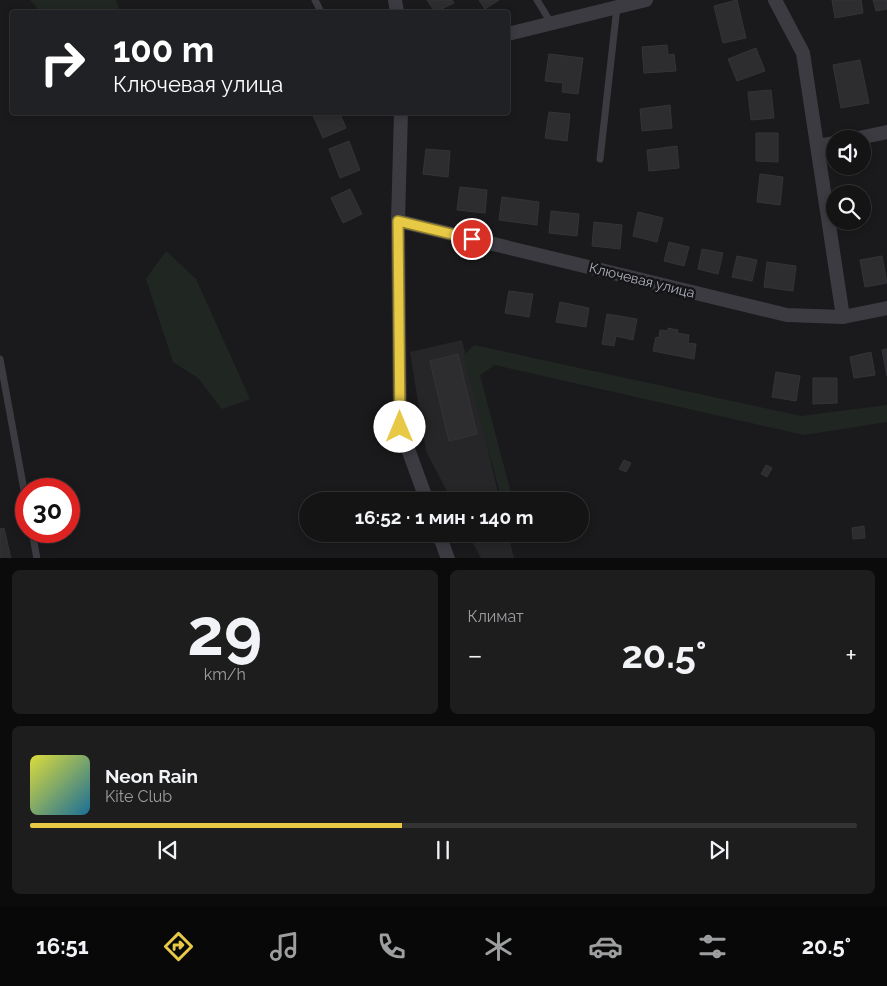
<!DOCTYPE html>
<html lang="ru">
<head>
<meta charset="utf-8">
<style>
	:root { --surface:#141415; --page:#1d1d1e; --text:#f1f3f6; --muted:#9d9ea0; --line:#333334; --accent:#e7c946 }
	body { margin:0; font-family:Raleway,sans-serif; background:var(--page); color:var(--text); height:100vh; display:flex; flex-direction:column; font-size:19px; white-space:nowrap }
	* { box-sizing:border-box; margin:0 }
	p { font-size:16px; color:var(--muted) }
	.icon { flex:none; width:28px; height:28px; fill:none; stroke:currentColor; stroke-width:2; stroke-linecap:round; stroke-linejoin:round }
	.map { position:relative; height:558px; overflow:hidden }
	.panel { display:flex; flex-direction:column; gap:12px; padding:12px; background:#0b0b0c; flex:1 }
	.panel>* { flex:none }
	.guide { position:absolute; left:10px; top:10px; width:500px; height:105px; border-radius:5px; box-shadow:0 2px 8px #0003,0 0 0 1px var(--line); background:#202124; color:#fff; overflow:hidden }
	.fabs { position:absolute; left:826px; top:130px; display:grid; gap:10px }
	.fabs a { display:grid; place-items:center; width:45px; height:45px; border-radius:50%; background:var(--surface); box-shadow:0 2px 8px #0003,0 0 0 1px var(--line); font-size:25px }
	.speed { position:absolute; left:15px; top:478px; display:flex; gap:10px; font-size:25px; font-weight:700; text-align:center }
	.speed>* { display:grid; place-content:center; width:65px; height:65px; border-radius:50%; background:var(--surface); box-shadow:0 2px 8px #0003,0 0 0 1px var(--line); line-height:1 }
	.speed .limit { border:8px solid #d22; background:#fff; color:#111 }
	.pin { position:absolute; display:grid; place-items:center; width:42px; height:42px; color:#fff; margin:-21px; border:2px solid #fff; border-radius:50%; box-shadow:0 1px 5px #0007 }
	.me { position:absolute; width:55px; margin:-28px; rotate:0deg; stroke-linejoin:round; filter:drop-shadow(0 0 4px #0008) }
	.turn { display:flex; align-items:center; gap:18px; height:105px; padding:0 20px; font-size:22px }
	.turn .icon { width:65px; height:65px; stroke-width:2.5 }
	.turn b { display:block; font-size:35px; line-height:42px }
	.big { font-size:38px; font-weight:700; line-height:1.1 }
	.panel .card { flex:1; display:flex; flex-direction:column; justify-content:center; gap:8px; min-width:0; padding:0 18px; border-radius:8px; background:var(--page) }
	.panel .dial { align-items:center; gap:0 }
	.dial b { font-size:65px; line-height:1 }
	.song { display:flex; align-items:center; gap:15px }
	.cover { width:60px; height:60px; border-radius:8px; background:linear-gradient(135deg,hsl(60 70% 55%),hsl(200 70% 35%)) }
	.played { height:5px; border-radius:2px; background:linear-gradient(90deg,var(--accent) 45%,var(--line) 45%) }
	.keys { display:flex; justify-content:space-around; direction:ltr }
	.heat { display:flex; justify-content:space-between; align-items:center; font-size:28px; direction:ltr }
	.panel .tiles { flex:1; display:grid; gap:12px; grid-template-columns:1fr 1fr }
	.card:last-child { grid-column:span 2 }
	.trip { position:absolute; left:299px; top:492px; width:290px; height:50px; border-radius:25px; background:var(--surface); box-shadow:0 2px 8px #0003,0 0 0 1px var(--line); font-weight:700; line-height:50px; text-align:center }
	.tab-bar { display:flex; height:80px; justify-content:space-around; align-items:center; background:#080808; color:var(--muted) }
	.tab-bar .icon { width:35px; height:35px }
	.tab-bar .selected { color:var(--accent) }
	.tab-bar b { font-size:22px; color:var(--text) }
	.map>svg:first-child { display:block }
</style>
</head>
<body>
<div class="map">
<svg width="887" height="559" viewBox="0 0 887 559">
	<rect width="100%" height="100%" fill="#1a1a1c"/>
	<g fill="#262629">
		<polygon points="462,340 500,501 452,501 426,451 410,352"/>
		<polygon points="468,534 508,534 514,558 481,558"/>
	</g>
	<g fill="#202722">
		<polygon points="30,0 116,0 120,12 41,12"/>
		<polygon points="166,251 196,279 250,399 222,409 198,378 173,362 146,279"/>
		<polygon points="474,345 801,416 887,405 887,422 804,435 495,365 480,375 513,501 502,501 463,356"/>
	</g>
	<g fill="#2d2d30" stroke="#343438">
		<polygon points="427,0 452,0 454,3 435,12"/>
		<polygon points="479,0 499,0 485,9"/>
		<polygon points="737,0 746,38 723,43 714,6"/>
		<polygon points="832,0 861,0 863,13 835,18"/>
		<polygon points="873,0 887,0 887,9 876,11"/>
		<polygon points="667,45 668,55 674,54 676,71 644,73 642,47"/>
		<polygon points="756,48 765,71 737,81 728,59"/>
		<polygon points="549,54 583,58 578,94 562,92 563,83 545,81"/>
		<polygon points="860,60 869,103 841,108 833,65"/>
		<polygon points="771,90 774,118 751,120 748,92"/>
		<polygon points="670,105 672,128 642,131 640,109"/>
		<polygon points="339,112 346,128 323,138 312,113"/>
		<polygon points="549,112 570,114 567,141 545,138"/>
		<polygon points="756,133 778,133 778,162 756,161"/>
		<polygon points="349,141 360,170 340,178 329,149"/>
		<polygon points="677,146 679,168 649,171 647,150"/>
		<polygon points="426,149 450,151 448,177 423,174"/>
		<polygon points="760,174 783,177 780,205 757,202"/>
		<polygon points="460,187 487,190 485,213 457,210"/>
		<polygon points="350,189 362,214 343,223 331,198"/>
		<polygon points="502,197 539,202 537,225 499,220"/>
		<polygon points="551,211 579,214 577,236 549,233"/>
		<polygon points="638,212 663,218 657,242 633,236"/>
		<polygon points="594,222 622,225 620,249 592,246"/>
		<polygon points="669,242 689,247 684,266 664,261"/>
		<polygon points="702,249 723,253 718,274 698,269"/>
		<polygon points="737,256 757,260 752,281 732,277"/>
		<polygon points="882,256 887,283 865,287 860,260"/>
		<polygon points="767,262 796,266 793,291 764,287"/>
		<polygon points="509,291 533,294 529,317 505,313"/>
		<polygon points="560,302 589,308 586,327 556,322"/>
		<polygon points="607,314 637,319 633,340 616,336 614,346 602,344"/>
		<polygon points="668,328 678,330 677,333 689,335 688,343 696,344 694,359 653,351 656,337 659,338 660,330 668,331"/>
		<polygon points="887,349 887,376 882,350"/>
		<polygon points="871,352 875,375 854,378 850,357"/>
		<polygon points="458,354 477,434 449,441 430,361"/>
		<polygon points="776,372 800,376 796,401 772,397"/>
		<polygon points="813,378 837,378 837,403 813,404"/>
		<polygon points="624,460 631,463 626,472 619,469"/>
		<polygon points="766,465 772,468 767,477 761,474"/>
		<polygon points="864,526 865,538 853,539 852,528"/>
		<polygon points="4,528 11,559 0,559 0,529"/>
	</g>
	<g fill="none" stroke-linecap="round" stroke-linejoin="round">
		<g stroke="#3b3b41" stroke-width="7">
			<polyline points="315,0 321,12"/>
			<polyline points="537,0 551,23"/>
			<polyline points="600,159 617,7"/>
			<polyline points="0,359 26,501"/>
			<polyline points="32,531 37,559"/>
		</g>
		<g stroke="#3b3b41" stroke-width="14">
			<polyline points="395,0 397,12"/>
			<polyline points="775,0 803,53 843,317"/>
			<polyline points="508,34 646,0"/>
			<polyline points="401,112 398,221 400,427 427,501"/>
			<polyline points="854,139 887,132"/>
			<polyline points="818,146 835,143"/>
			<polyline points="398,221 787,315 843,317 887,308"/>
			<polyline points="439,534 448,559"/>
		</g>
	</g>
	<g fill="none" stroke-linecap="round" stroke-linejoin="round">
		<g stroke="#96832e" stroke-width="12">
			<polyline id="route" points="400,427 398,221 472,239"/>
		</g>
		<use href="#route" stroke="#e7c946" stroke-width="9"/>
	</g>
	<g text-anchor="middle" stroke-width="5" stroke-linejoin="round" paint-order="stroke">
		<g font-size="14" fill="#adafba" stroke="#151517">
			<text transform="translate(642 280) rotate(14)" y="5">Ключевая улица</text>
		</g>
	</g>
</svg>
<div class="fabs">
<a><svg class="icon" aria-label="sound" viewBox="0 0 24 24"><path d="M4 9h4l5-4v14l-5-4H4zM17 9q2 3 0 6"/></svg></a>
<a><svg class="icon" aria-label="search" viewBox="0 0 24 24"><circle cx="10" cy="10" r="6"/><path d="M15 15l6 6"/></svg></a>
</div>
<div class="speed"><div class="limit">30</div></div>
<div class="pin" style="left:472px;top:239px;background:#d93025"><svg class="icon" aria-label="arrive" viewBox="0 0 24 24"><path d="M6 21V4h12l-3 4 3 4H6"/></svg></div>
<svg class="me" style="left:400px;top:427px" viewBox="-20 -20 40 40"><circle r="19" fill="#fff"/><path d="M0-13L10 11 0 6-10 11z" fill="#e7c946"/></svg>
<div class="trip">16:52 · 1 мин · 140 m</div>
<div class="guide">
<div class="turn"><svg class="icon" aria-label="right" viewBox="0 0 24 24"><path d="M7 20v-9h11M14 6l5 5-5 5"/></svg><div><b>100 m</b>Ключевая улица</div></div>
</div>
</div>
<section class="panel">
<div class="tiles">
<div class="card dial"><b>29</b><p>km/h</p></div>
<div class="card"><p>Климат</p>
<div class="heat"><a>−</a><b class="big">20.5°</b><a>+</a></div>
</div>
<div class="card">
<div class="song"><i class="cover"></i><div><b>Neon Rain</b><p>Kite Club</p></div></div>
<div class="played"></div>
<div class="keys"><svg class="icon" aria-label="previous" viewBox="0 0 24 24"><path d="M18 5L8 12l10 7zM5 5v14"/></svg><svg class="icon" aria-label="pause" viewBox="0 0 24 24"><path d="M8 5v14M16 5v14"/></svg><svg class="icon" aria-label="next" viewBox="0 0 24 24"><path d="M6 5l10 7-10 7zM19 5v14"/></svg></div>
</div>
</div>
</section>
<nav class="tab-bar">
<b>16:51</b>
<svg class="icon selected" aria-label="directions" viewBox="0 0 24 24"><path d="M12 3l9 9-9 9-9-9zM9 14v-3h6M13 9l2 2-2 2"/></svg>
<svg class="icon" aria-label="music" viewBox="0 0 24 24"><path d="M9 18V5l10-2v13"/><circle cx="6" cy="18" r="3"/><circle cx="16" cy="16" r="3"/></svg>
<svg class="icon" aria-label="phone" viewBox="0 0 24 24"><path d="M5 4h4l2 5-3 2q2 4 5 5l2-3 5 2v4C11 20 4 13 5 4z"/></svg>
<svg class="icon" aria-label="climate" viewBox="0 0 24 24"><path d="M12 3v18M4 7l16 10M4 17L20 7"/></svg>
<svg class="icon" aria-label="car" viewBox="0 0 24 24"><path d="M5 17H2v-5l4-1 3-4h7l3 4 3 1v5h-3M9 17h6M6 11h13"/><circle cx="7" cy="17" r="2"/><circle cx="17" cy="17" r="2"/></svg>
<svg class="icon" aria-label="filters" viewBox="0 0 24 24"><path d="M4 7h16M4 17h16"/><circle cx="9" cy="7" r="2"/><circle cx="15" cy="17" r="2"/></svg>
<b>20.5°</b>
</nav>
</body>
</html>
